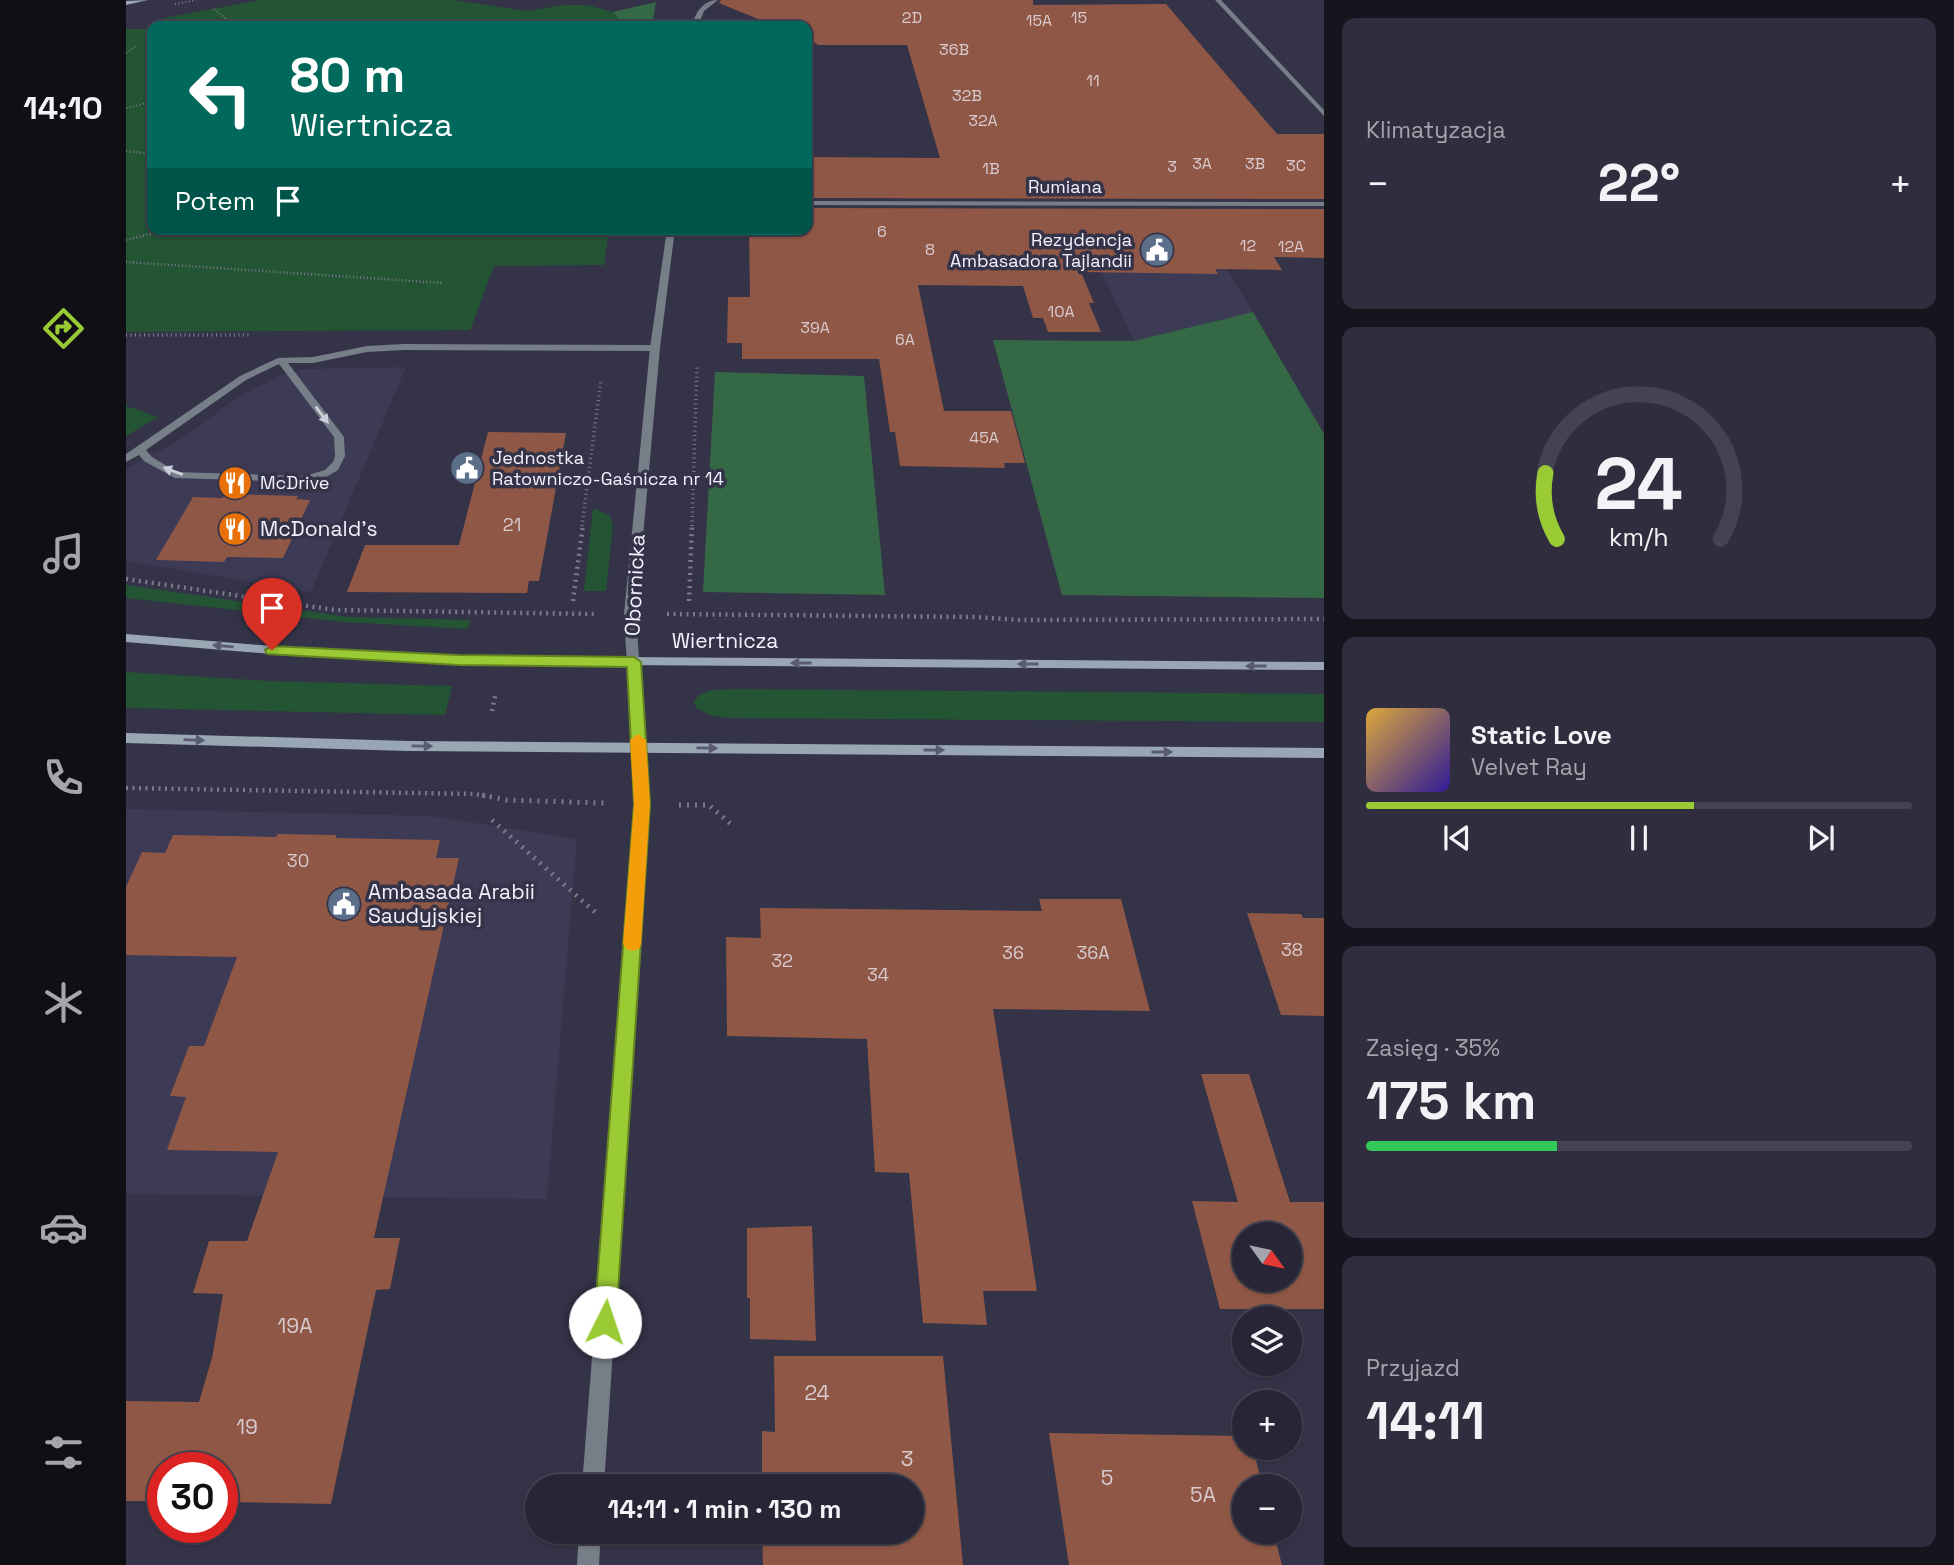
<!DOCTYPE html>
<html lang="pl">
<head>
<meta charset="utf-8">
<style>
	:root { --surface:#282636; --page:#302e3e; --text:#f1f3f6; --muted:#a5a5ad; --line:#444351; --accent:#9acb34 }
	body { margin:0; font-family:"Space Grotesk",sans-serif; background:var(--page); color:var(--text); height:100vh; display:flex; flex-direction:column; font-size:26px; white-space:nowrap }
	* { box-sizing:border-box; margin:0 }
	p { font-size:23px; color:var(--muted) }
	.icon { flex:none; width:38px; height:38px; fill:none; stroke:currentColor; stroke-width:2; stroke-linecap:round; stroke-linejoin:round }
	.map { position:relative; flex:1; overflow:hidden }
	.sheet { display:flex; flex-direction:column; gap:18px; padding:18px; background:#16151e; width:630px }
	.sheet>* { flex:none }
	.guide { position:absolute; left:21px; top:21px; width:665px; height:214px; border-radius:14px; box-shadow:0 2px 5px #0004,0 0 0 2px var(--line); background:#00695c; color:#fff; overflow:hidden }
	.needle { width:46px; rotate:123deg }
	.tools { position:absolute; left:1106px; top:1222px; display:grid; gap:14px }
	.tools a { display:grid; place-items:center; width:70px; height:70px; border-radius:50%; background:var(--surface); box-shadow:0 2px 5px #0004,0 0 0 2px var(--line); font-size:35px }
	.speed { position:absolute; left:21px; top:1452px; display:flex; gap:14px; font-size:35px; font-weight:700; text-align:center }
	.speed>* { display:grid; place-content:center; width:91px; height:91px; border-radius:50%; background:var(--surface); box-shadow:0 2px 5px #0004,0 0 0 2px var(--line); line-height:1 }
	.speed .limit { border:10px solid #d22; background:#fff; color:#111 }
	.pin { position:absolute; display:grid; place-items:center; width:60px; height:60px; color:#fff; margin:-72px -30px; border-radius:50% 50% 50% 0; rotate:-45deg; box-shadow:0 0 7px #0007 }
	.pin .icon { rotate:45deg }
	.me { position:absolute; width:77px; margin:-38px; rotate:4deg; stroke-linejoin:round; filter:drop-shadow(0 0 5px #0008) }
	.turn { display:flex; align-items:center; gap:24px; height:147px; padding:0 28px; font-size:32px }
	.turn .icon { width:91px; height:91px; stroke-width:2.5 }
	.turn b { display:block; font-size:49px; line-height:60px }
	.then { display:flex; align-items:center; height:66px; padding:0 28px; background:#0003; gap:14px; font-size:26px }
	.big { font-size:52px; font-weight:600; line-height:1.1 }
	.sheet .widget { flex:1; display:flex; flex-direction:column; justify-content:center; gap:10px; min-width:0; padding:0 24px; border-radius:14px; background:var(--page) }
	.sheet .dial { align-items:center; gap:0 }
	.dial svg { height:182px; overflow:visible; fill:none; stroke:var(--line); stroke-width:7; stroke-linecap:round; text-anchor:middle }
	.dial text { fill:var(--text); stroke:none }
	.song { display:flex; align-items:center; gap:21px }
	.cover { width:84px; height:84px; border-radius:10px; background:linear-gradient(135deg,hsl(40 70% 55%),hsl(250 70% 35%)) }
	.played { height:7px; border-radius:4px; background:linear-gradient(90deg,var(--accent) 60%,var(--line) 60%) }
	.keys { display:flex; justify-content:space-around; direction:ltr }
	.heat { display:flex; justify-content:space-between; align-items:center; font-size:38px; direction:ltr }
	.charge { height:10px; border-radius:5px; background:linear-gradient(90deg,#34c759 35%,var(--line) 0) }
	.trip { position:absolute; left:399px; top:1474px; width:399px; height:70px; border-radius:35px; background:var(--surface); box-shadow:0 2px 5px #0004,0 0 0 2px var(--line); font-weight:600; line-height:70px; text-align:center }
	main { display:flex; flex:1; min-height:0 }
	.menu { display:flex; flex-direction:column; width:126px; justify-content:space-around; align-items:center; background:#100f16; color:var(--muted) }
	.menu .icon { width:49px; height:49px }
	.menu .current { color:var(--accent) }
	.menu b { font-size:32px; color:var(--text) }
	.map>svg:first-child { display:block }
</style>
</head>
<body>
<main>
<nav class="menu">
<b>14:10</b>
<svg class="icon current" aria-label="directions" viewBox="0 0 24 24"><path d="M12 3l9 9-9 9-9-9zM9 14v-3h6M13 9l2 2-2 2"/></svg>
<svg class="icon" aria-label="music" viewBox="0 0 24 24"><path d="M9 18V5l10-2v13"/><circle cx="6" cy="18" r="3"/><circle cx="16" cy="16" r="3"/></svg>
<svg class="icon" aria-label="phone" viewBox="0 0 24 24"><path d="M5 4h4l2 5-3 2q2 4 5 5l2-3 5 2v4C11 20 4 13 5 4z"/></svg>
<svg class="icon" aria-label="climate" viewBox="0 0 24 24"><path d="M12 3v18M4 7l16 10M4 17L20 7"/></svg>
<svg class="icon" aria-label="car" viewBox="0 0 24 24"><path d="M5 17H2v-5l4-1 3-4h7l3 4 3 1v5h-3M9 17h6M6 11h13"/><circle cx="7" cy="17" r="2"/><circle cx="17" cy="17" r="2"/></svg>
<svg class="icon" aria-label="filters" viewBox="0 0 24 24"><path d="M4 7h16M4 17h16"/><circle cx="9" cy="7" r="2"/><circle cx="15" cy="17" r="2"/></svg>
</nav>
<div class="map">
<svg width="1198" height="1565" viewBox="0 0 1198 1565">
	<rect width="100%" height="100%" fill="#353348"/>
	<g fill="#3d3a56">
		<polygon points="947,211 1066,212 1127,312 1008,341"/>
		<polygon points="280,367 185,592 0,561 0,469 52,441 111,398 153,376 180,369"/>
		<polygon points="0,809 305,816 451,839 421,1199 0,1194"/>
	</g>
	<g fill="#235434">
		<polygon points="134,0 328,0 401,11 437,5 461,5 487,12 494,21 489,26 26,26 26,229 483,229 478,265 368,266 344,330 0,332 0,29 19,29 38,18"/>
		<polygon points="0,406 32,417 0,436"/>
		<polygon points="467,508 484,516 487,526 480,591 458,591"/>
		<polygon points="0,585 223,617 344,620 342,629 219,622 0,598"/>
		<polygon points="0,672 143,681 326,686 319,715 4,708 0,708"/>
		<path d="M613,689L1198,694V722L603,718L587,716L570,708L568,702C575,687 598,690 613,689Z"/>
	</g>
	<g fill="#356946">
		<polygon points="530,2 526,26 489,26 494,21 487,12"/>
		<polygon points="1127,312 1198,434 1198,598 936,595 867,340 1008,341"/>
		<polygon points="589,372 738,376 759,595 577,592"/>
	</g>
	<g fill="#8f5745" fill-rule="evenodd">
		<polygon points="595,0 907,0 907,5 1040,4 1151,134 1198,134 1198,199 681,198 681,157 814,158 781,45 693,45 681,39 681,26 649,26 593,3"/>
		<polygon points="681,208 1198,209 1198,258 1148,257 1156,270 1089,269 1092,274 955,272 968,303 963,303 975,332 922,332 917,318 907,318 897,286 792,285 818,411 885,411 899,463 878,463 879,468 774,466 769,432 764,432 753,359 616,359 616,343 601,343 602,297 624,297 623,229 681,229"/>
		<polygon points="362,432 440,433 413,581 403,581 401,593 221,592 239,545 333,545"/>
		<polygon points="98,494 172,496 170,499 184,500 157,558 101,557 98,562 30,560 67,497 97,498"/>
		<polygon points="152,834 210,835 210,838 314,840 310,858 333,858 248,1238 274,1238 264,1289 250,1290 205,1504 96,1502 96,1468 37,1468 37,1501 0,1501 0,1401 73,1402 86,1358 97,1294 67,1293 83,1241 121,1241 152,1152 41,1150 60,1097 44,1096 63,1046 78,1046 111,957 0,955 0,887 16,852 39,853 47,835 150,837"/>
		<polygon points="913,899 995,899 1024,1011 867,1009 911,1291 857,1291 861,1325 797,1323 783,1173 749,1172 741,1039 601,1036 600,937 635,938 634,908 916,911"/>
		<polygon points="1121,913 1175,914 1177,918 1198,918 1198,1016 1155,1015"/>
		<path d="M1075,1074H1123L1164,1202H1198V1309H1094L1066,1201L1112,1202ZM1118,1234H1164V1279H1118Z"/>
		<polygon points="686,1226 690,1341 624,1339 624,1298 621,1298 621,1228"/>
		<polygon points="648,1356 817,1356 837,1565 637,1565 636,1531 786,1531 786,1486 636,1486 636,1431 649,1432"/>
		<polygon points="923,1433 1118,1436 1118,1447 1127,1447 1136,1486 1118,1486 1118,1531 1147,1531 1156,1565 943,1565"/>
	</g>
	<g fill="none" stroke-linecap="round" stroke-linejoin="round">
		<g stroke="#7b798c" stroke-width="2" stroke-dasharray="1 2.5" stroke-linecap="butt">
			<polyline points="49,4 70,0"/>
			<polyline points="88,9 109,26"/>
			<polyline points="0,53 10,46"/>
			<polyline points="0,108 26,102"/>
		</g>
		<g stroke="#7b798c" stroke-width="2.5" stroke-dasharray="1 2.5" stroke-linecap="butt">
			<polyline points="0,151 26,154"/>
			<polyline points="0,240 44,229"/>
			<polyline points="0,262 317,283"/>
		</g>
		<g stroke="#7b798c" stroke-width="3.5" stroke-dasharray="1 3.5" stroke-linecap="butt">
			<polyline points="0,335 126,335"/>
			<polyline points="456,526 475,379"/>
			<polyline points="566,526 571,365"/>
		</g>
		<g stroke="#7b798c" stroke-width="4.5" stroke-dasharray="2 4.5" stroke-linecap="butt">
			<polyline points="0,579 209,610 469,614"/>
			<polyline points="447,601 457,524"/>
			<polyline points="563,601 566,524"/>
			<polyline points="541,614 848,617 895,620 1198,619"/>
			<polyline points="366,711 370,692"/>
			<polyline points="0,788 348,794 365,797"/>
		</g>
		<g stroke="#7b798c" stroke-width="5" stroke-dasharray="2 6" stroke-linecap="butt">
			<polyline points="356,795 380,800 478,803"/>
			<polyline points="553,805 583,805 608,827"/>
			<polyline points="366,820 470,913"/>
		</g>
		<path fill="#767e87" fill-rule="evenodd" d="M278,344L529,345L534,348L529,351L278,350L241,352L187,363H162L218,437L219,456L212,470L200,477L179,482L49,478L18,461L13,455L0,462V454L114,376L152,358L187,357L241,346ZM153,364L208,437L209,456L207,462L199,470L179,476L51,472L26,457L20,450L120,380Z"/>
		<g fill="#767e87" fill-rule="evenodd">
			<path d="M592,0L578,11L572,26H566C569,13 577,0 592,0Z"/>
			<polygon points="1089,0 1095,0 1198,110 1198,116"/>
			<polygon points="681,201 1198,202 1198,206 681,205"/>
			<polygon points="541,229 549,229 534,348 510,614 523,804 478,1486 456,1486 509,804 498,614 524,348"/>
			<polygon points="453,1531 475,1531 473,1565 451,1565"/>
		</g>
		<g fill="#99a7b5" fill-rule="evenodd">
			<polygon points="22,0 0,5 0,1"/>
			<polygon points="0,634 170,648 332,656 1198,662 1198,670 332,664 170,656 0,642"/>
			<polygon points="0,733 283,741 1198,748 1198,758 283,751 0,743"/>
		</g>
	</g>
	<defs><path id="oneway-solid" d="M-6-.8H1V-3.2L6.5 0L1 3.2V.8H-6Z" transform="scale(1.75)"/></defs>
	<g fill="#cdcedb">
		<use href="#oneway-solid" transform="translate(196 415) rotate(53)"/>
		<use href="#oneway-solid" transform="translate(47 471) rotate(-160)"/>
	</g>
	<g fill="#585c6e">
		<use href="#oneway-solid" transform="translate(97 646) rotate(-175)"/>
		<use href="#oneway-solid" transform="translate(675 663) rotate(-180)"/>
		<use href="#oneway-solid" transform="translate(902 664) rotate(-180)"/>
		<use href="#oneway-solid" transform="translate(1130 666) rotate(-180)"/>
		<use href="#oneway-solid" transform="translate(68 740) rotate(2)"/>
		<use href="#oneway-solid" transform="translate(296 746) rotate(1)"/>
		<use href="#oneway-solid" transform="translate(581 748) rotate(1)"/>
		<use href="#oneway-solid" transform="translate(808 750)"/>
		<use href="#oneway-solid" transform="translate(1036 752)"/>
	</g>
	<polygon fill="#9acb34" stroke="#648422" stroke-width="2" points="146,646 332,655 508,657 515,662 524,804 490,1322 487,1330 479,1333 471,1330 468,1322 508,804 501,667 332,665 141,654 139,650"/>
	<polygon fill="#f59e0b" points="512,734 520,740 524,804 515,944 513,949 506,951 500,949 497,944 508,804 504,740"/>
	<defs>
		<g id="civic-disc" transform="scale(1.75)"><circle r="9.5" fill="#5c6f8a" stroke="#353348"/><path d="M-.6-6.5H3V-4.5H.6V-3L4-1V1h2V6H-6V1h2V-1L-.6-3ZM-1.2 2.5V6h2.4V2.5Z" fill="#fff"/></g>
		<g id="restaurant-disc" transform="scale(1.75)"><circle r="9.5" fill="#e8710a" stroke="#353348"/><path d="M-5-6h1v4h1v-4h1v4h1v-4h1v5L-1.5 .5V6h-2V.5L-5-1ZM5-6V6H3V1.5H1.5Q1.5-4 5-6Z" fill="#fff"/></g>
	</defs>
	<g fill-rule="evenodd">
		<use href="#civic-disc" x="1031" y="250"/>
		<use href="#civic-disc" x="341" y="468"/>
		<use href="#restaurant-disc" x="109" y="483"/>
		<use href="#restaurant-disc" x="109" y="529"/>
		<use href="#civic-disc" x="218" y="904"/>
	</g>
	<g text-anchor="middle" stroke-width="7" stroke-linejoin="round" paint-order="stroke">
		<g font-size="16" fill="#d9cad0">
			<text x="786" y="23">2D</text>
			<text x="953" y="23">15</text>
			<text x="913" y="26">15A</text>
			<text x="828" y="55">36B</text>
			<text x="967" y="86">11</text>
			<text x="841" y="101">32B</text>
			<text x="857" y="126">32A</text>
			<text x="1076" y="169">3A</text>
			<text x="1129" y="169">3B</text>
			<text x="1170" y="171">3C</text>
			<text x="1046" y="172">3</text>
			<text x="865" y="174">1B</text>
			<text x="756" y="237">6</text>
			<text x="1122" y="251">12</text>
			<text x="1165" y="252">12A</text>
			<text x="804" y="255">8</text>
			<text x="935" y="317">10A</text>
			<text x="689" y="333">39A</text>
			<text x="779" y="345">6A</text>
			<text x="858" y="443">45A</text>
		</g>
		<g font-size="18" fill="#f2f1ff" stroke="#353348">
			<text x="939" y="193">Rumiana</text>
		</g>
		<g font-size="18" fill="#f2f1ff" stroke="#353348" text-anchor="start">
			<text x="1006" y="246" text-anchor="end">Rezydencja<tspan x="1006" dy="21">Ambasadora Tajlandii</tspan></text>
			<text x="366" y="464">Jednostka<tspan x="366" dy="21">Ratowniczo-Gaśnicza nr 14</tspan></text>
			<text x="134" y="489">McDrive</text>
		</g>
		<g font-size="18" fill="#d9cad0">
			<text x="386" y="531">21</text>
			<text x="172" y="867">30</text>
			<text x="1166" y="956">38</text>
			<text x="887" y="959">36</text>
			<text x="967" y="959">36A</text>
			<text x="656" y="967">32</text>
			<text x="752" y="981">34</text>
		</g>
		<g font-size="21" fill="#f2f1ff" stroke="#353348" text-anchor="start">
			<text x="134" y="536">McDonald's</text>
			<text x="242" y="899">Ambasada Arabii<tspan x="242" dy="24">Saudyjskiej</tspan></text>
		</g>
		<g font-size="21" fill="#f2f1ff" stroke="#353348">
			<text transform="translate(509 585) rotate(-87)" y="7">Obornicka</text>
			<text x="599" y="648">Wiertnicza</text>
		</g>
		<g font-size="21" fill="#d9cad0">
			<text x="169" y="1333">19A</text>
			<text x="691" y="1400">24</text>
			<text x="121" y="1434">19</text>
			<text x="781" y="1466">3</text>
			<text x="981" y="1485">5</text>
			<text x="1077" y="1502">5A</text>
		</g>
	</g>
</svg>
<div class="tools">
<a><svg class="needle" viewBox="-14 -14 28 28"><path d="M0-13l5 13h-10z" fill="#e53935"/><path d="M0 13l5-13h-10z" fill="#a5a5ad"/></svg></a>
<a><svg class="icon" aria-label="layers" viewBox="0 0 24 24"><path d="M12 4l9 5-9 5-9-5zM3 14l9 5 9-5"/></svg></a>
<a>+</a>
<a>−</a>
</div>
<div class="speed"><div class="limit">30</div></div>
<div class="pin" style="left:146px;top:650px;background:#d93025"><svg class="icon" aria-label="arrive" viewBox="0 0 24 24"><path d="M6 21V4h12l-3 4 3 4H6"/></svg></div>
<svg class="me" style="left:479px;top:1322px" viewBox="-20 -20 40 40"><circle r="19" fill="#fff"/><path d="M0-13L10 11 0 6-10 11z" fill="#9acb34"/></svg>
<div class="trip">14:11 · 1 min · 130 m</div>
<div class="guide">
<div class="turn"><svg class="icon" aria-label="left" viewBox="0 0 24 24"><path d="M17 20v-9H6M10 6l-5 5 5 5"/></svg><div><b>80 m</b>Wiertnicza</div></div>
<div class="then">Potem<svg class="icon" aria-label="arrive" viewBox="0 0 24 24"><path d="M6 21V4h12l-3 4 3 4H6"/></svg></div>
</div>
</div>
<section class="sheet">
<div class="widget"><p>Klimatyzacja</p>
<div class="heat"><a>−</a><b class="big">22°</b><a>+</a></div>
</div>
<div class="widget dial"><svg viewBox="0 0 100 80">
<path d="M14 69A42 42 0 1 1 86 69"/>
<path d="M14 69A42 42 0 0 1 9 40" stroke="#9acb34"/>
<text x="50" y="56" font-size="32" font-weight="700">24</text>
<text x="50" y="72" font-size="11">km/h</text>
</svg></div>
<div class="widget">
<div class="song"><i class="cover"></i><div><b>Static Love</b><p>Velvet Ray</p></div></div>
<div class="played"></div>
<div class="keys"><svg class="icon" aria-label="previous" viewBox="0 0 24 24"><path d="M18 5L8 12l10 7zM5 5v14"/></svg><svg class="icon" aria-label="pause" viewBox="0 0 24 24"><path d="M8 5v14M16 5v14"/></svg><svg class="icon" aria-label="next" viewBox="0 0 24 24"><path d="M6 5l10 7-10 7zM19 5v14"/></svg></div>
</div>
<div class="widget"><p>Zasięg · 35%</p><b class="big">175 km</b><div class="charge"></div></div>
<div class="widget"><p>Przyjazd</p><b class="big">14:11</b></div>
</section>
</main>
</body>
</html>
